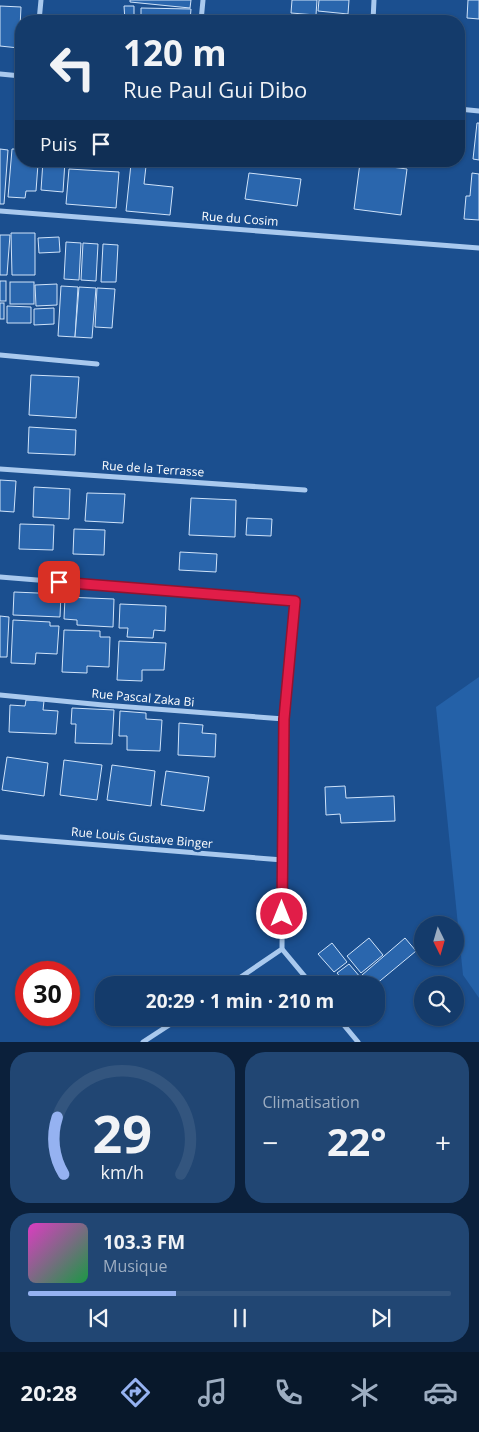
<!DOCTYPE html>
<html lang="fr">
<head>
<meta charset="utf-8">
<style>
	:root { --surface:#143b6b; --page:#214673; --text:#f1f3f6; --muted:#9dadc1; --line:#33557e; --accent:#95b2f1 }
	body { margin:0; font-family:"Open Sans",sans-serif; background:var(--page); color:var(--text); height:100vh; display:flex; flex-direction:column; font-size:19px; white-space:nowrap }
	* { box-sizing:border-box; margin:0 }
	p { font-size:16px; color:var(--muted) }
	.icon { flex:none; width:28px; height:28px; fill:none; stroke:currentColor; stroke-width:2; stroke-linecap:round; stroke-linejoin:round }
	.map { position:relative; height:1042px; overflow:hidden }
	.side { display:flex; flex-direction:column; gap:10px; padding:10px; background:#0b203b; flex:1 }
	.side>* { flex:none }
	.banner { position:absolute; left:15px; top:15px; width:450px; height:152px; border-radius:20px; box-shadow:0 1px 4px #0004,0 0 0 1px var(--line); background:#143b6b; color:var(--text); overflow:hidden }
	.needle { width:32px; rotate:175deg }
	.fabs { position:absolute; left:414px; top:916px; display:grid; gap:10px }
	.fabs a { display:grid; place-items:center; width:50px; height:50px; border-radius:50%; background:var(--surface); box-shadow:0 1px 4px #0004,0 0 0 1px var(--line); font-size:25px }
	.speed { position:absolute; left:15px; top:961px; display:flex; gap:10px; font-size:25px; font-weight:700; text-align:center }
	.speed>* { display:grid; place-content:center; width:65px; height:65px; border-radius:50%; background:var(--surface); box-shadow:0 1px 4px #0004,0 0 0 1px var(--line); line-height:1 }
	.speed .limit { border:8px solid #d22; background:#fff; color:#111 }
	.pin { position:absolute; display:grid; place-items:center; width:42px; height:42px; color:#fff; margin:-21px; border-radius:10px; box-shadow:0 2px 8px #0006 }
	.me { position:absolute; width:55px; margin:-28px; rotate:0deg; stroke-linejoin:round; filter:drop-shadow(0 0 4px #0008) }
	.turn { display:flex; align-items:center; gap:18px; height:105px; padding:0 25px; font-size:22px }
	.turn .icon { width:65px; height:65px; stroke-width:2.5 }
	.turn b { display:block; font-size:35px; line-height:42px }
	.then { display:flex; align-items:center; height:48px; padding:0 25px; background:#0003; gap:10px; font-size:19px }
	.big { font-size:38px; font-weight:700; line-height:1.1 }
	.side .tile { flex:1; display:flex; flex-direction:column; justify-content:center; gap:8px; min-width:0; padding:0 18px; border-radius:20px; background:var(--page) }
	.side .dial { align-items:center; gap:0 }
	.dial svg { height:130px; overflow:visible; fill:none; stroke:var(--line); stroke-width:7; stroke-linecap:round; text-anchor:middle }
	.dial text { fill:var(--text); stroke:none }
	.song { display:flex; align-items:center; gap:15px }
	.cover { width:60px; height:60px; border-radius:8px; background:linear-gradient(135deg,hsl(310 70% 55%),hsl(140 70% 35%)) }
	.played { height:5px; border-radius:2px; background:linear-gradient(90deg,var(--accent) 35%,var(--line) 35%) }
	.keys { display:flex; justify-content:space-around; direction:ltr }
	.heat { display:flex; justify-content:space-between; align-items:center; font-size:28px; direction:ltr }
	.side .tiles { flex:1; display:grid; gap:10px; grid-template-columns:1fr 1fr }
	.tile:last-child { grid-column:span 2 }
	.trip { position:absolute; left:95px; top:976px; width:290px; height:50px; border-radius:20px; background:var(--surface); box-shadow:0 1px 4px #0004,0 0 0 1px var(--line); font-weight:700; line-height:50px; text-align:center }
	.menu { display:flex; height:80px; justify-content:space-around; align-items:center; background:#08182b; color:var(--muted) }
	.menu .icon { width:35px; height:35px }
	.menu .active { color:var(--accent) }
	.menu b { font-size:22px; color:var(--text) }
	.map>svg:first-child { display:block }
</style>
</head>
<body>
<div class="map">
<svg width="479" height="1042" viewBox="0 0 479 1042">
	<rect width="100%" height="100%" fill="#1b4f8f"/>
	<polygon fill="#2461a8" points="479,677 479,998 463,975 436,707"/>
	<g fill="#2a66ad" stroke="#cfe3fa">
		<polygon points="130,0 191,0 190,8 130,2"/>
		<polygon points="292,0 317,0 316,15 291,13"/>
		<polygon points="319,0 349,0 348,14 318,11"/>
		<polygon points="468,0 479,0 479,19 467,18"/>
		<polygon points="0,6 21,7 19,48 0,46"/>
		<polygon points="124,6 134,6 134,21 125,21"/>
		<polygon points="141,8 191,9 190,21 141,21"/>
		<polygon points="477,123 479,123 479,160 473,159"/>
		<polygon points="0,149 8,150 4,204 0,204"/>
		<polygon points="12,149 21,149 21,161 38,164 36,191 26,191 25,198 8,197"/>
		<polygon points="43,161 65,161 63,192 41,190"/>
		<polygon points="360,163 407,169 401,215 354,209"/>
		<polygon points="131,164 146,166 144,184 173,187 170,215 126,211"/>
		<polygon points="69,169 119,172 116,208 66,204"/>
		<polygon points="249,173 301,179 297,206 245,199"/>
		<polygon points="472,173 479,174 479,220 464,219 466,196 470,196"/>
		<polygon points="11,233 35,233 35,275 12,275"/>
		<polygon points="0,235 10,235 7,275 0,275"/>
		<polygon points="59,237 60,252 39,253 38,238"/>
		<polygon points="66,242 81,243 79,280 64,279"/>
		<polygon points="83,243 98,244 96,281 81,280"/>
		<polygon points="103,244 118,245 116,282 101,282"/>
		<rect x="0" y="281" width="6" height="20"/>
		<rect x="10" y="282" width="24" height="22"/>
		<polygon points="57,284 57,305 36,306 35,285"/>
		<polygon points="61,286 78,287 75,337 58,336"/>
		<polygon points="79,287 96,288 92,338 75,337"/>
		<polygon points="97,288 115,289 112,328 95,327"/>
		<rect x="0" y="303" width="4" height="16"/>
		<polygon points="7,306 31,307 31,323 7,323"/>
		<polygon points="54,308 54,324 34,325 34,309"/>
		<polygon points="31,375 79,377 76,418 29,415"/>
		<polygon points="29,427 76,430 75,455 28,453"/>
		<polygon points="0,480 16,481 14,512 0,511"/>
		<polygon points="34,487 70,489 69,519 33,517"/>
		<polygon points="87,493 125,494 123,523 85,521"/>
		<polygon points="191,498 236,500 235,537 189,535"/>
		<polygon points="247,518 272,519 271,536 246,535"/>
		<polygon points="20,524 54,525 53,550 19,549"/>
		<polygon points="74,529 105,530 104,555 73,554"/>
		<polygon points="180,552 217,554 216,572 179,570"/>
		<polygon points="14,592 61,594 60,617 13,615"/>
		<polygon points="65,597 114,599 113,627 77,625 77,620 64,619"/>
		<polygon points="120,604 166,606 165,631 154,630 153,638 127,637 128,628 119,628"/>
		<polygon points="0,616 9,617 7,657 0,657"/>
		<polygon points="13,620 50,622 50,626 59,626 57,654 36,653 35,664 11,663"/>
		<polygon points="64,630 100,631 100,637 110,637 109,667 87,666 87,673 62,672"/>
		<polygon points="119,641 166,643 164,670 142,670 142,681 117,680"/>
		<polygon points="26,700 44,701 43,710 58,711 56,734 9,732 10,705 25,706"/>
		<polygon points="72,708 114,710 112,744 75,743 76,724 71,724"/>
		<polygon points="120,711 146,713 146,719 162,720 160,751 127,750 127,736 119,736"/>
		<polygon points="179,723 203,725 202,733 216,734 215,757 178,755"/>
		<polygon points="7,757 48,763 44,796 2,790"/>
		<polygon points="64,760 102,765 97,800 60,795"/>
		<polygon points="112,765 155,771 151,806 107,800"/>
		<polygon points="166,771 209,777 204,811 161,805"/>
		<polygon points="345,786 346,798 394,796 395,821 341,823 340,814 326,815 325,787"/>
		<polygon points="369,938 383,955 361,973 347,956"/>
		<polygon points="405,938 416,951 375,985 371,985 362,975"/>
		<polygon points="332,943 347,962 334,972 318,954"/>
		<polygon points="349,964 367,985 347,985 337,973"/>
	</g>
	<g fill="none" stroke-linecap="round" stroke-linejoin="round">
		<g stroke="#a9c9ee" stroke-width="5">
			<polyline points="39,21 41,0"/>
			<polyline points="201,21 203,0"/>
			<polyline points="373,21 374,0"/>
			<polyline points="0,74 21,76"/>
			<polyline points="459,109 479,111"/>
			<polyline points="0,211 479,248"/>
			<polyline points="0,355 97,364"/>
			<polyline points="0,469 305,490"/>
			<polyline points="0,577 295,601 284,719 282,949 229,985"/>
			<polyline points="0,695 103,705 284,719"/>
			<polyline points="0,837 283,860"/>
			<polyline points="282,949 312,985"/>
			<polyline points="338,1018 358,1042"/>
			<polyline points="143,1042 180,1018"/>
		</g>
	</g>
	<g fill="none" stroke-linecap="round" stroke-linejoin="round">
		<g stroke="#92132f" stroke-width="12">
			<polyline id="route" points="59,582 295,601 284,719 282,914"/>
		</g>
		<use href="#route" stroke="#e11d48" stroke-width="9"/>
	</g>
	<g text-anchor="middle" stroke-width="5" stroke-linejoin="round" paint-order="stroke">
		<g font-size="12" fill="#fff" stroke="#1b4f8f">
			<text transform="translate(240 219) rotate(4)" y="4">Rue du Cosim</text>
			<text transform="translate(153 469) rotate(4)" y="4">Rue de la Terrasse</text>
			<text transform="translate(143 698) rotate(5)" y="4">Rue Pascal Zaka Bi</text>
			<text transform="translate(142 838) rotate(5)" y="4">Rue Louis Gustave Binger</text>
		</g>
	</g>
</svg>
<div class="fabs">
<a><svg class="needle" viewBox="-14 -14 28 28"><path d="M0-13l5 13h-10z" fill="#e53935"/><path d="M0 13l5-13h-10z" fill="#9dadc1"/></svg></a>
<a><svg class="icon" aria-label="search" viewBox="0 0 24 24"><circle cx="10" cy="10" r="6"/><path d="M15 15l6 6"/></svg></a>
</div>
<div class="speed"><div class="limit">30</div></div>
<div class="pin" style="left:59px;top:582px;background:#d93025"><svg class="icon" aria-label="arrive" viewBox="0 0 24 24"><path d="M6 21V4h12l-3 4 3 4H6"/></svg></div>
<svg class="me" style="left:282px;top:914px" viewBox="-20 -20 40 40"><circle r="17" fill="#e11d48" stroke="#fff" stroke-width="3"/><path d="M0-11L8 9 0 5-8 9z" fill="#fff"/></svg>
<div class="trip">20:29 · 1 min · 210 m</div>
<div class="banner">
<div class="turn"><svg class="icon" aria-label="left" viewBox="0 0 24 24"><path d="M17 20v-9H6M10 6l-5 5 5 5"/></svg><div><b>120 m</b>Rue Paul Gui Dibo</div></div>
<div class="then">Puis<svg class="icon" aria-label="arrive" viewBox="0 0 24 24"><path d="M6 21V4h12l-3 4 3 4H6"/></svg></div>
</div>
</div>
<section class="side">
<div class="tiles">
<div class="tile dial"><svg viewBox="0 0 100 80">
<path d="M14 69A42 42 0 1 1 86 69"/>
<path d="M14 69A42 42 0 0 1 10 34" stroke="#95b2f1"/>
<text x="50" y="56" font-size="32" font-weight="700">29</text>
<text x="50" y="72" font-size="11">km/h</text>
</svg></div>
<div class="tile"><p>Climatisation</p>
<div class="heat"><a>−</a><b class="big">22°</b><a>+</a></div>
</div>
<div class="tile">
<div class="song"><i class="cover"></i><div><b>103.3 FM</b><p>Musique</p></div></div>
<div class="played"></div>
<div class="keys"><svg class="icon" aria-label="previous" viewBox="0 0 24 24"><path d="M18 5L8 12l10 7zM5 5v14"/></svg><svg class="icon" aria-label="pause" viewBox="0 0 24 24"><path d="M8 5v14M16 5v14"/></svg><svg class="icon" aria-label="next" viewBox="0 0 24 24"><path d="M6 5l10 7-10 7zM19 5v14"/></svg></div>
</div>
</div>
</section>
<nav class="menu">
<b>20:28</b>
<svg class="icon active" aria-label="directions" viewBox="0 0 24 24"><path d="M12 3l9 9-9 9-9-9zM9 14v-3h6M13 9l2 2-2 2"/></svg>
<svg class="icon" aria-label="music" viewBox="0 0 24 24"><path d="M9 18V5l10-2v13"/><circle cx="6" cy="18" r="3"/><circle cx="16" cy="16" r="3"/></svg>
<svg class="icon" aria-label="phone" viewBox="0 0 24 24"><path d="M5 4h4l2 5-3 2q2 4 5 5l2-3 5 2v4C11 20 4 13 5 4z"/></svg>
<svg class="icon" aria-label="climate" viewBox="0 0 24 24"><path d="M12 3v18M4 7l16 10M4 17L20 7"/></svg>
<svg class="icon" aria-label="car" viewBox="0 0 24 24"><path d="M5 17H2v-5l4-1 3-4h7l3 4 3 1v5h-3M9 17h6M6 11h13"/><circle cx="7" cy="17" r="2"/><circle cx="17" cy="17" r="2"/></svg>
</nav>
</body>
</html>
